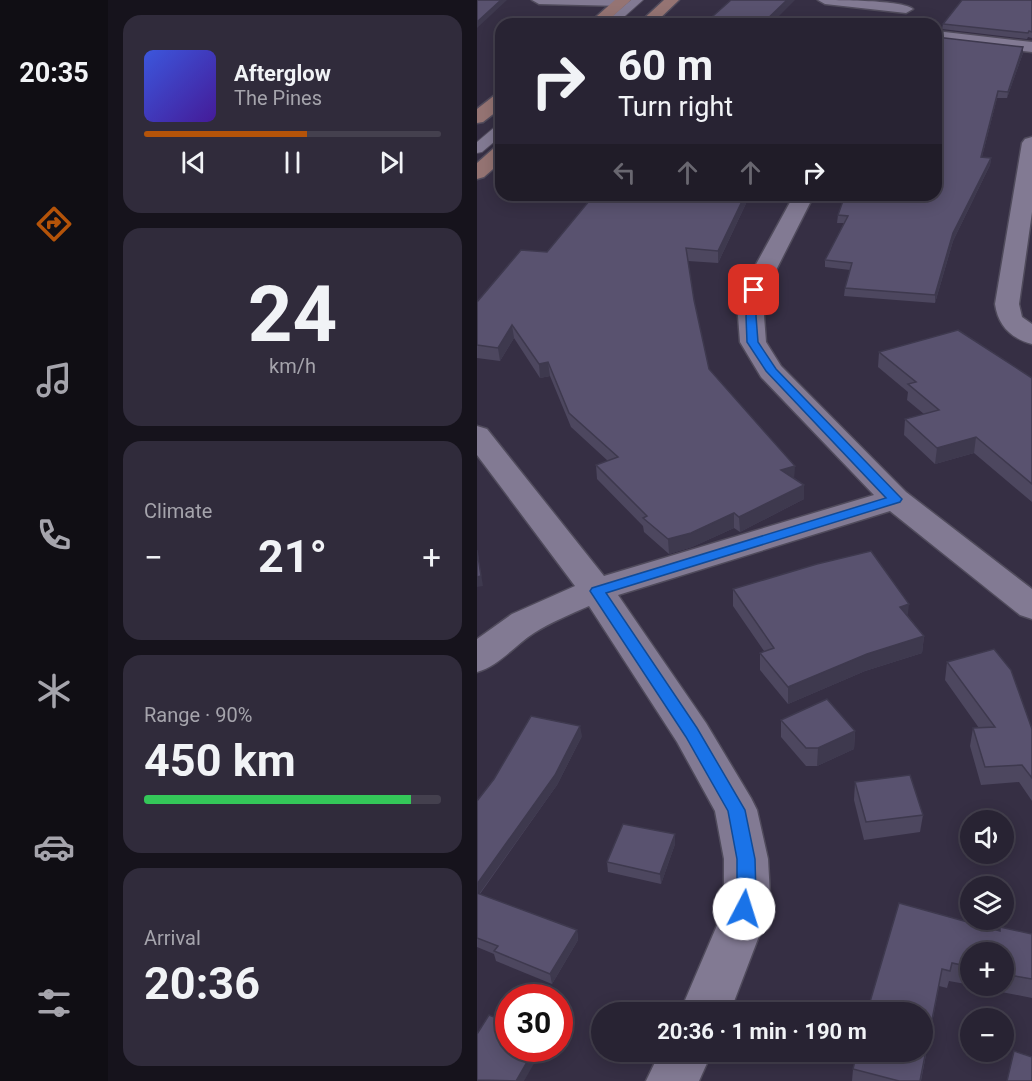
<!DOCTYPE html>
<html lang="en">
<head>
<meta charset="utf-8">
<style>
	:root { --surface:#282333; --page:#302b3b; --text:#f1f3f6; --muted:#a5a4ac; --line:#44404e; --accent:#b45309 }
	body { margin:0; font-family:Roboto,sans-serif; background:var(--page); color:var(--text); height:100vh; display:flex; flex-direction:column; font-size:22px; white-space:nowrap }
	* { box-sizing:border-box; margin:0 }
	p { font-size:20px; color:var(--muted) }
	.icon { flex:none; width:33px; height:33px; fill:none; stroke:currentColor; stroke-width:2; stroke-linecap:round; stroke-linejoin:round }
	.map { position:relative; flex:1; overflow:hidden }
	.panel { display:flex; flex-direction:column; gap:15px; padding:15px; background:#16131c; width:369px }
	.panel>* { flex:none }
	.top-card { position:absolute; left:18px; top:18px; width:447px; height:183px; border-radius:18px; box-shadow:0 3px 15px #0003,0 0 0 2px var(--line); background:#282333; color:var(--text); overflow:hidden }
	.fabs { position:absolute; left:483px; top:810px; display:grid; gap:12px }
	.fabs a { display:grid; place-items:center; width:54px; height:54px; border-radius:50%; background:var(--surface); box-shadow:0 3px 15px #0003,0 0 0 2px var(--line); font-size:30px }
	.speed { position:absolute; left:18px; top:984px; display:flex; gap:12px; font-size:30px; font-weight:700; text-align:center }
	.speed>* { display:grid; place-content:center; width:78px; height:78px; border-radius:50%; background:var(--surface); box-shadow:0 3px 15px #0003,0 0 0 2px var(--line); line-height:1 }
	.speed .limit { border:9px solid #d22; background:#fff; color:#111 }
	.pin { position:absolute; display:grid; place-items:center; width:51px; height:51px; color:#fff; margin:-26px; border-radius:12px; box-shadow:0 3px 9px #0006 }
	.me { position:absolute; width:66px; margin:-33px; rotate:5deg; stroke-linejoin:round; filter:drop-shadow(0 0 4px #0008) }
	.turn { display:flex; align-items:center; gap:21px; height:126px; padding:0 24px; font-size:27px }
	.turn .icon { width:78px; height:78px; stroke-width:2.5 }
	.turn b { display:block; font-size:42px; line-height:51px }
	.lanes { display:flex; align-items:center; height:57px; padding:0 24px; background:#0003; justify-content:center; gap:30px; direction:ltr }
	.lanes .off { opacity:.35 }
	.big { font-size:45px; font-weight:700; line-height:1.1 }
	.panel .card { flex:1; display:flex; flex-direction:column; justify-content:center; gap:9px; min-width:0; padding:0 21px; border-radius:18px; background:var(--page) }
	.panel .dial { align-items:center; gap:0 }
	.dial b { font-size:78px; line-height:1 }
	.song { display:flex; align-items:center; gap:18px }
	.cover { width:72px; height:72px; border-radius:9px; background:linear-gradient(135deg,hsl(230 70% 55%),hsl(260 70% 35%)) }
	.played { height:6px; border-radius:3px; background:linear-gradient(90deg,var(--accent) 55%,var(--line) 55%) }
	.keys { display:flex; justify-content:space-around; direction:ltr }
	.heat { display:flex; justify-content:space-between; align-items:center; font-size:33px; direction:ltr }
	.charge { height:9px; border-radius:4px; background:linear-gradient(90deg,#34c759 90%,var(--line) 0) }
	.trip { position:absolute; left:114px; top:1002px; width:342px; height:60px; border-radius:30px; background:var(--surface); box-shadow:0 3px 15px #0003,0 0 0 2px var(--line); font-weight:700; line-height:60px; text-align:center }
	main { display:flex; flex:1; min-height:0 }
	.dock { display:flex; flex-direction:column; width:108px; justify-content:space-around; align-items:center; background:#100e14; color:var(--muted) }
	.dock .icon { width:42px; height:42px }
	.dock .active { color:var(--accent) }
	.dock b { font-size:27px; color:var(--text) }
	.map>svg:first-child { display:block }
</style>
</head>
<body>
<main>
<nav class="dock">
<b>20:35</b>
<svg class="icon active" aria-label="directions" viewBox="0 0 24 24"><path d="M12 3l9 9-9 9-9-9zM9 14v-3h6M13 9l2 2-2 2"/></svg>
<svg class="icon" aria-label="music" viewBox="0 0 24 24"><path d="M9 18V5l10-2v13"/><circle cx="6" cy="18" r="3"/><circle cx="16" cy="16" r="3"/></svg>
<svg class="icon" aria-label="phone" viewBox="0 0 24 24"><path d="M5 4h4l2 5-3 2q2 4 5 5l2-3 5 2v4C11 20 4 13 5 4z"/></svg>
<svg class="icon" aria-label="climate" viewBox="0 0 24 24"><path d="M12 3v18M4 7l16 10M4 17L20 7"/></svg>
<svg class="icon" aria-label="car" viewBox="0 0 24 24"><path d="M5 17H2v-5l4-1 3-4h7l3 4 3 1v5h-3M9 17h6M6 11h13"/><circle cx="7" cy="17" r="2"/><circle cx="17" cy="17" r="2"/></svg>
<svg class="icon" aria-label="filters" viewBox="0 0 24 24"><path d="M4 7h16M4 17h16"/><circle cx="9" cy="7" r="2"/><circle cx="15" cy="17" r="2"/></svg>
</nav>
<section class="panel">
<div class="card">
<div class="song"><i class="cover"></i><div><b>Afterglow</b><p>The Pines</p></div></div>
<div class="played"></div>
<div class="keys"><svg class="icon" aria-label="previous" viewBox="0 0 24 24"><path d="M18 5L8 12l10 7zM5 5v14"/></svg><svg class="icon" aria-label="pause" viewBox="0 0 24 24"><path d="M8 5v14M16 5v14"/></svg><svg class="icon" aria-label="next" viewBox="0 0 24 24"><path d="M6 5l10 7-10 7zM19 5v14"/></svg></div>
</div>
<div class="card dial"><b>24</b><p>km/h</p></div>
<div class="card"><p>Climate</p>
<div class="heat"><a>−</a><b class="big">21°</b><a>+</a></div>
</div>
<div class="card"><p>Range · 90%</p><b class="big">450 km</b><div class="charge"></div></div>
<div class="card"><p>Arrival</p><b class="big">20:36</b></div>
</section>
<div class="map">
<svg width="555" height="1081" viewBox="0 0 555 1081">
	<rect width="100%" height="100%" fill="#362f44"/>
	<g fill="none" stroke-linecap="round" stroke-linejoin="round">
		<g stroke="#504b5c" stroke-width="2">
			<g id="lane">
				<polygon points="154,0 166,0 139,24 126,24"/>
				<polygon points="24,125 24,136 5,152 0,153 0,142 19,126"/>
			</g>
		</g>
		<g stroke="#504b5c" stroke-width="3">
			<g id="street">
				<polygon points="55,0 151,0 152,2 145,6 62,4"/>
				<path d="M341,0C359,0 426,0 436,9L429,13L348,4Z"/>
				<polygon points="459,31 555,42 555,52 459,41"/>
				<path d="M555,137V212L542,304L545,317L555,324V344C533,338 521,325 518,304L545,143L548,139Z"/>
				<path d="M317,195H337L289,290L287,316L289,342L304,366L429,492L555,589V619L543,615L413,511L141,595L229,723L274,798L280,810L291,859L293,896L287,923L253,1012H203L241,923L247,896V859L238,811L200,742L112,606C94,614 74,622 57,633C38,645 22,666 0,672V639L35,614L98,586L0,455V426L10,429L127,576L397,495L284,377L263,342L261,316L265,290Z"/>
				<polygon points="183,1052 235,1052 222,1081 169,1081"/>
			</g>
		</g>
		<g stroke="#504b5c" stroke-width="3">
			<g id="secondary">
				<polygon points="138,0 154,0 127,24 111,24"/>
				<polygon points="187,0 202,0 177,24 161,24"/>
				<polygon points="24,94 24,108 6,122 0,123 0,109 18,95"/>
				<polygon points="24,146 24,162 7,177 0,179 0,163 17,148"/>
			</g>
		</g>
		<use href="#lane" fill="#827a93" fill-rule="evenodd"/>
		<use href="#street" fill="#827a93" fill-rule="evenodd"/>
		<use href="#secondary" fill="#957473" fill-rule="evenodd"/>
	</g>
	<g fill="#4d475f">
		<polygon points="555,0 555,38 551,37 550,39 465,29 466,24"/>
		<polygon points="459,37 546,53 530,98 520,98 505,157 514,158 513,165 476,241 458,303 367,296 368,288 373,270 348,267 348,260 367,223 360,223 361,215 459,195"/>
		<polygon points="117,195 273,195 241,263 211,261 217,300 232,369 317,478 327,485 327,499 263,532 257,528 215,547 192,554 167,532 166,526 120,479 119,465 131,461 94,427 73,376 63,378 37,338 23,361 0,358 0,302 70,252"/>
		<polygon points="402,352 555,378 555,502 497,453 458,464 427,435 428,419 447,414 430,400 431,392 401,367"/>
		<polygon points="256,589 431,616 447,636 445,653 388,671 311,704 283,670 283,653 287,651 256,606"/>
		<polygon points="470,662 555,729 555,801 542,782 504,785 493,746 496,728 502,728 468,680"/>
		<polygon points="304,720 378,731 377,749 340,766 329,766 304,737"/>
		<polygon points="105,736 80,785 3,894 100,930 101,940 75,984 19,961 17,954 0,947 0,801"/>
		<polygon points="378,782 446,815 443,832 387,840 377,800"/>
		<polygon points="198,844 184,884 131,872 130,862"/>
		<polygon points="522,931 555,934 555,998 494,986 526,986 526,952 494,952 494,985 472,981 470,988 462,986 444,1081 375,1081 376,1069 390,1012"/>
	</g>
	<g fill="#3e394e">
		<polygon points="24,0 30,0 0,28 0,22"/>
		<polygon points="310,0 318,0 294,24 285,24"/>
		<polygon points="546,47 546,53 530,98 531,92"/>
		<polygon points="521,91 520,98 503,164 504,157"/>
		<polygon points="514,158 513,165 476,241 458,303 458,295 476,233"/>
		<polygon points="268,195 273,195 241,263 241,251"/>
		<polygon points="35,325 37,338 23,361 21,348"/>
		<polygon points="71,362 73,376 63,378 62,364"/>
		<polygon points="499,437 497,453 458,464 460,448"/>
		<polygon points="318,466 317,481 304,470"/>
		<polygon points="327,485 327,499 263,532 262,517"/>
		<polygon points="257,513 257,528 215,547 192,554 191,539"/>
		<polygon points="0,549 6,586 0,587"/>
		<polygon points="432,604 430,622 423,607"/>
		<polygon points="447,636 445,653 388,671 311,704 311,687 390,654"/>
		<polygon points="103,726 105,736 80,785 0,897 0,884"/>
		<polygon points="378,731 377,749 340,766 341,748"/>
		<polygon points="198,834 198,844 184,884 183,874"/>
		<polygon points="100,930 101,940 75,984 73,974"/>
		<polygon points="58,1048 66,1048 47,1081 39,1081"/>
	</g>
	<g fill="#59526f" stroke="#3e394e" stroke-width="1.5">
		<polygon points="0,0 24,0 0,22"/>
		<polygon points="254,0 310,0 285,24 227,24"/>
		<polygon points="485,0 555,0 555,32 552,31 551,33 466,24"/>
		<polygon points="459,37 546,47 531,92 521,91 504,157 514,158 476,233 458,295 368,288 375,263 348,260 371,216 361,215 368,195 459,195"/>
		<polygon points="117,195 268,195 241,251 209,248 217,300 232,369 318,466 304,470 327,485 262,517 257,513 214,533 191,539 166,518 170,516 119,465 141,457 92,413 71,362 62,364 35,325 21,348 0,345 0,302 44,250 70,252"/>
		<polygon points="481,330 555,378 555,484 499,437 460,448 428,419 462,410 431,384 439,382 402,352"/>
		<polygon points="0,550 4,576 0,577"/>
		<polygon points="394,551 432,604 423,607 447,636 390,654 311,687 283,653 297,648 256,589 340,564"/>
		<polygon points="517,649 534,670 555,729 555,778 545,765 508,767 496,728 518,727 470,662"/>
		<polygon points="350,699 378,731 341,748 329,748 304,720"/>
		<polygon points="54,716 103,726 78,775 0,884 0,801 17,779"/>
		<polygon points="433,775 446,815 389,822 378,782"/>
		<polygon points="146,824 198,834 183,874 130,862"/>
		<polygon points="0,893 100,930 73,974 17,951 21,946 0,938"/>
		<polygon points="422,903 523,931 523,927 555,934 555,979 526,974 526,952 494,952 494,967 475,963 473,971 465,969 443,1081 422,1081 376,1069 380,1052 446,1052 446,1012 390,1012"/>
		<polygon points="12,1015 32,1023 32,1048 58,1048 39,1081 0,1080 0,1034"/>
		<polygon points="537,1051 555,1057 555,1081 530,1081"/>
	</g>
	<polygon fill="#1a73e8" stroke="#114b97" stroke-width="1.5" points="274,288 282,290 279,316 281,342 299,369 425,499 423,502 129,593 220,728 268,810 278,859 279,896 274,915 267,917 260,915 258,909 260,896 260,859 251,811 209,737 113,591 115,588 409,498 289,371 270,342 269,316"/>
</svg>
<div class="fabs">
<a><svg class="icon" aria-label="sound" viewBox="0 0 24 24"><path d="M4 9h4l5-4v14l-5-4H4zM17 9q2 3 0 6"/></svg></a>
<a><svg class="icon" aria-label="layers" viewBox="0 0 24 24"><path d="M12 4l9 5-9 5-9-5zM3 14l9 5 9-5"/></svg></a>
<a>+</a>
<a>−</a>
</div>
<div class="speed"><div class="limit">30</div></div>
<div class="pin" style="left:277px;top:290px;background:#d93025"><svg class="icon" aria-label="arrive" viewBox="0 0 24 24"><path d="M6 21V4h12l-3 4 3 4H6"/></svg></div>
<svg class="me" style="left:267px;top:909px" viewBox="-20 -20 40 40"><circle r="19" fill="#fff"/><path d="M0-13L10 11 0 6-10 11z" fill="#1a73e8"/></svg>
<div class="trip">20:36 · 1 min · 190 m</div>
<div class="top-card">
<div class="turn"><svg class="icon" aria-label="right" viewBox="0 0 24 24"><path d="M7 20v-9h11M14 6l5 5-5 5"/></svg><div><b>60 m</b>Turn right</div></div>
<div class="lanes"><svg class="icon off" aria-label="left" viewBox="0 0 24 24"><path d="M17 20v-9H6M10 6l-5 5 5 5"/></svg><svg class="icon off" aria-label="ahead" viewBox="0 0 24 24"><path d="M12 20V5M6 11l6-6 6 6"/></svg><svg class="icon off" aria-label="ahead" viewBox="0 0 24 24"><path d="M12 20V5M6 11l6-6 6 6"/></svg><svg class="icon" aria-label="right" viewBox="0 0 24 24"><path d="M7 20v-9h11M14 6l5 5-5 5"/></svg></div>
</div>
</div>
</main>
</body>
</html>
